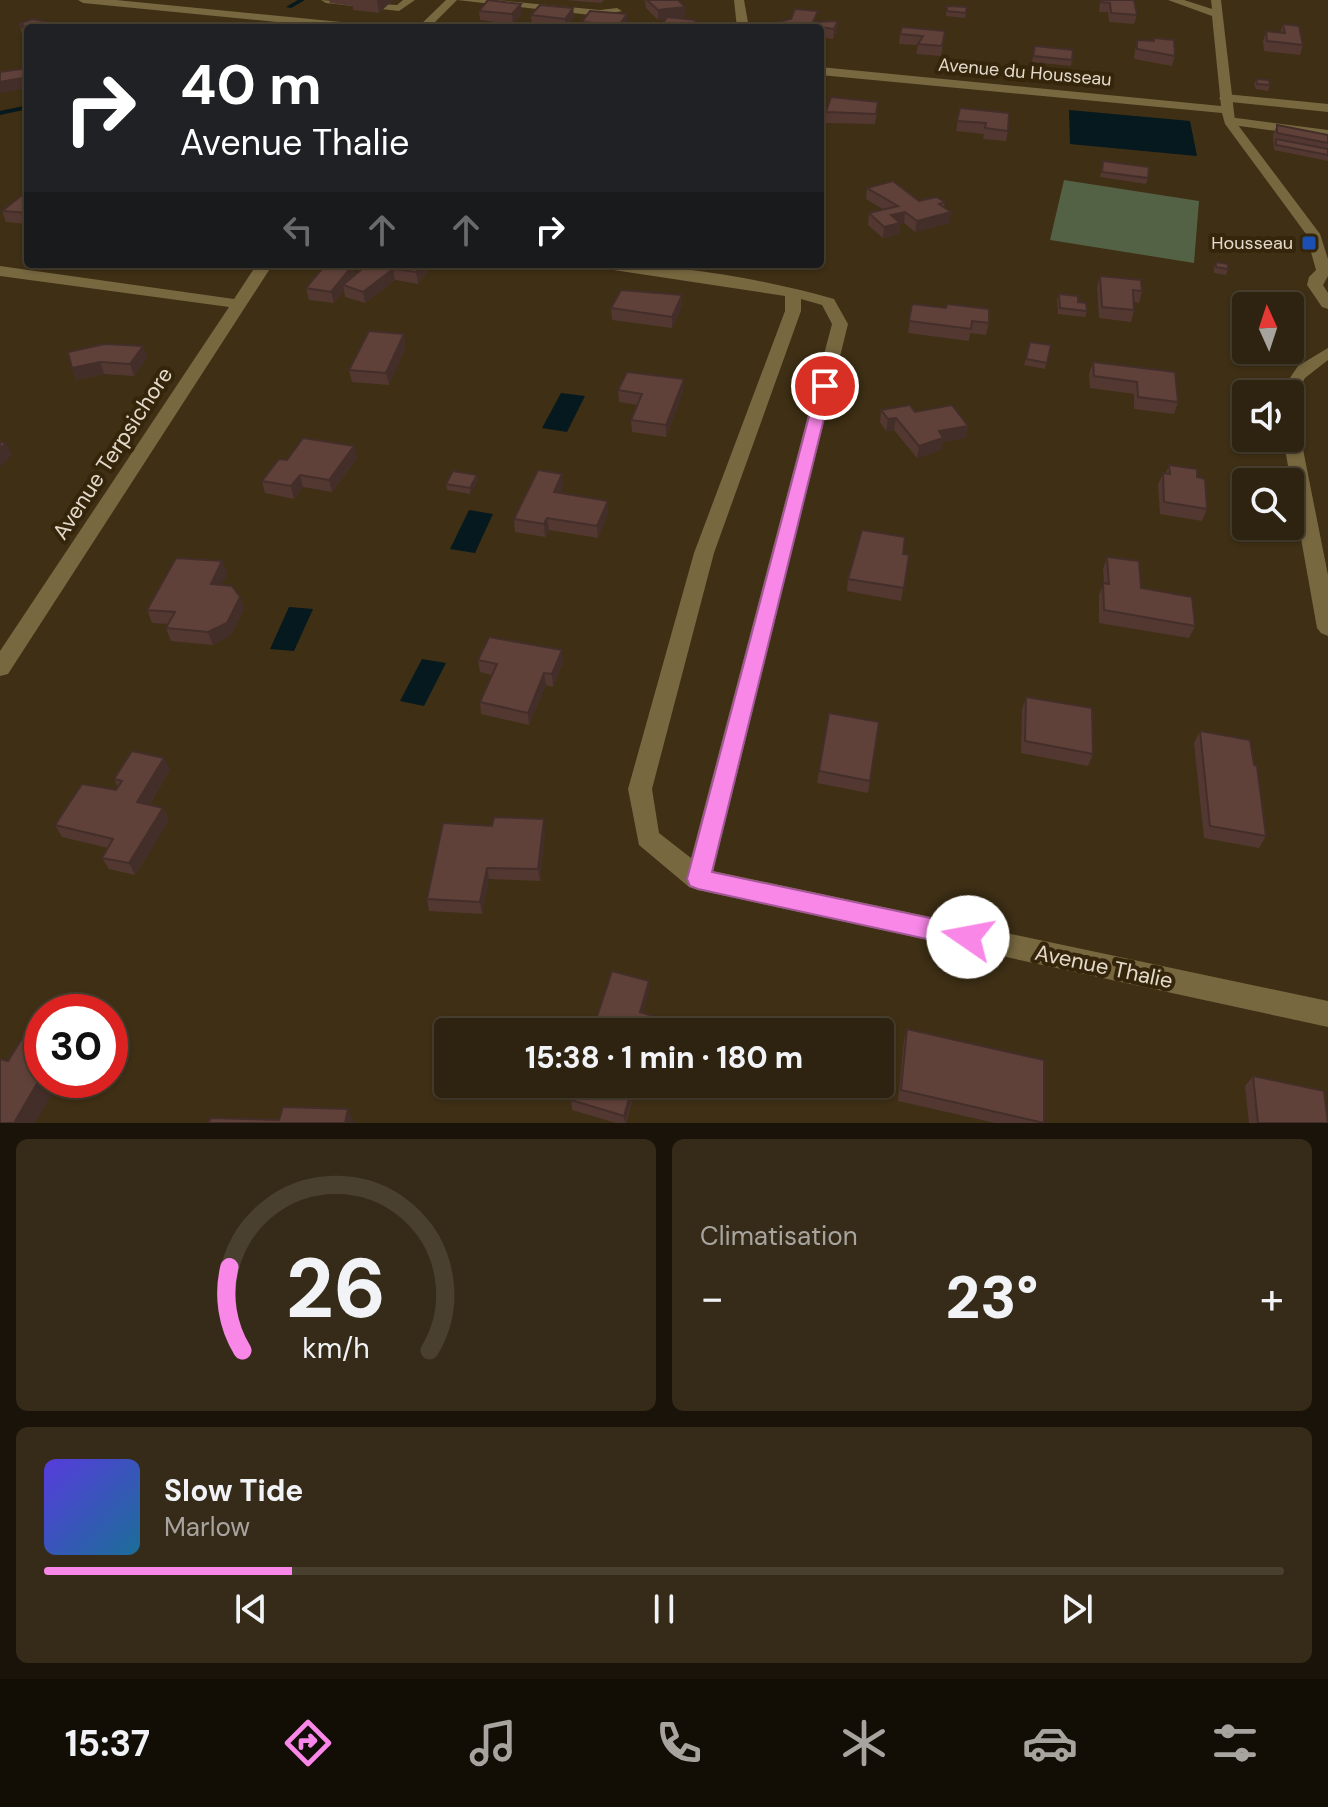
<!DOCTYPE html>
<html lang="fr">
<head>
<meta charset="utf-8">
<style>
	:root { --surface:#2e2310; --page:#362b19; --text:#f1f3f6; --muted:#a7a49f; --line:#494030; --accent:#f987e8 }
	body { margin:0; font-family:"DM Sans",sans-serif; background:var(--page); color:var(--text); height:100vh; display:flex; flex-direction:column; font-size:30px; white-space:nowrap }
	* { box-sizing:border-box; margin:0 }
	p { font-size:26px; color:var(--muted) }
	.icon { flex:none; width:44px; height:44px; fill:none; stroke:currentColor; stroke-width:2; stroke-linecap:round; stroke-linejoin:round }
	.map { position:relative; height:1123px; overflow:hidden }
	.drawer { display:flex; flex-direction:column; gap:16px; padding:16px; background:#191309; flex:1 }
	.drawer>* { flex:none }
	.hud { position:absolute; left:24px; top:24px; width:800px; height:244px; border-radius:8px; box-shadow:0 2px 6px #0004,0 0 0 2px var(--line); background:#202124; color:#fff; overflow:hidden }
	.needle { width:52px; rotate:357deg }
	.controls { position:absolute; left:1232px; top:292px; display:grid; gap:16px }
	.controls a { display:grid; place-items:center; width:72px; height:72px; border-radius:8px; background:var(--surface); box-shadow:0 2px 6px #0004,0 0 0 2px var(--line); font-size:40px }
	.speed { position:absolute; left:24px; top:994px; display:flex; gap:16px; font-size:40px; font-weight:700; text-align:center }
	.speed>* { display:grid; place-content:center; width:104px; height:104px; border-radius:50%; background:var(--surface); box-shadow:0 2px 6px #0004,0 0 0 2px var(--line); line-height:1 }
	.speed .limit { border:12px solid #d22; background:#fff; color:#111 }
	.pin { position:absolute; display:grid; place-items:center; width:68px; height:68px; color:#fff; margin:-34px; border:4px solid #fff; border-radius:50%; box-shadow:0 2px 8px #0007 }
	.me { position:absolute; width:88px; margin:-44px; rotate:282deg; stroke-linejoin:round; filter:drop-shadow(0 0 6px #0008) }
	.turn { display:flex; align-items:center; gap:28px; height:168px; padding:0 24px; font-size:36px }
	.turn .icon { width:104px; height:104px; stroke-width:2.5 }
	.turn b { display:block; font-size:56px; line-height:68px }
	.lanes { display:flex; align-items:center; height:76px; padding:0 24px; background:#0003; justify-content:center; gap:40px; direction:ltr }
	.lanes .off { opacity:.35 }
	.big { font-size:60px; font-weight:800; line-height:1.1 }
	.drawer .widget { flex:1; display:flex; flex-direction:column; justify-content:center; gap:12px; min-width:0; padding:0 28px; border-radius:12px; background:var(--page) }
	.drawer .dial { align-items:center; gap:0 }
	.dial svg { height:208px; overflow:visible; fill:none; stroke:var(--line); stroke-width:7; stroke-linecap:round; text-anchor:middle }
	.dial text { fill:var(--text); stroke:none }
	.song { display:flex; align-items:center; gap:24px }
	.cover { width:96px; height:96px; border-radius:12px; background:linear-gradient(135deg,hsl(250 70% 55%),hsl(200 70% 35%)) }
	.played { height:8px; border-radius:4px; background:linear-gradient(90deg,var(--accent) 20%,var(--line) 20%) }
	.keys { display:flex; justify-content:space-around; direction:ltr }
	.heat { display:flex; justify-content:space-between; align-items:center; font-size:44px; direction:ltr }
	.drawer .tiles { flex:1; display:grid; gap:16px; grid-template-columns:1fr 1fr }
	.widget:last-child { grid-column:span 2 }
	.trip { position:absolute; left:434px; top:1018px; width:460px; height:80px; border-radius:8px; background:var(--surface); box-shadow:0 2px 6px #0004,0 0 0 2px var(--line); font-weight:800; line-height:80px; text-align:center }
	.menu { display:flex; height:128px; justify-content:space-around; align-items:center; background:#120e06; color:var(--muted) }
	.menu .icon { width:56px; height:56px }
	.menu .active { color:var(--accent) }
	.menu b { font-size:36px; color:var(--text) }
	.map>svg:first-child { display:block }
</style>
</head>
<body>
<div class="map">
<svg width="1328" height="1123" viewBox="0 0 1328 1123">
	<rect width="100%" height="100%" fill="#3e2f15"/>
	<polygon fill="#536145" points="1064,180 1199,201 1194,263 1050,240"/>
	<g fill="#05191f">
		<polygon points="1069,110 1190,121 1197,156 1070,144"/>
		<polygon points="561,393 585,396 567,432 542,428"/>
		<polygon points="469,510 493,514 475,553 450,549"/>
		<polygon points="289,607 313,609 294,651 270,649"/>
		<polygon points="422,659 446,663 424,706 400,701"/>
	</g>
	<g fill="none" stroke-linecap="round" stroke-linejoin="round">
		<g fill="#05191f" fill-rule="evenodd">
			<polygon points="298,0 305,0 291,8 286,7"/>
			<polygon points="28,105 28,109 0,115 0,111"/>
		</g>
		<g fill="#776840" fill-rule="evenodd">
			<polygon points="321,0 397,5 403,0 415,0 399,11 326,3"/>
			<polygon points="1225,94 1328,104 1328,112 1221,101 1219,98"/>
			<polygon points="1229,117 1328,130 1328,138 1225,124 1225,118"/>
		</g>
		<g fill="#776840" fill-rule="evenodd">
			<polygon points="78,0 116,0 372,25 378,28 338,28 83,3"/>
			<polygon points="446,0 496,0 600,10 617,8 622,11 600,16 457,0 429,28 417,28"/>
			<polygon points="734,0 744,0 749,28 737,28"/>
			<polygon points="1168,0 1184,0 1212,9 1211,0 1221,0 1235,121 1320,234 1328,259 1328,276 1323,285 1328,293 1328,309 1322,307 1307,285 1309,277 1316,270 1306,234 1225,124 1222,113 820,75 820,67 1221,106 1212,16"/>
			<polygon points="257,264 273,264 8,674 0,676 0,651 229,307 0,276 0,266 234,299"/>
			<path d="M599,264C679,264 758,278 834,299L848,324L713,871L1328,1001V1027L698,890L689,887L639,845L628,789L694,553L785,311V296L607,269ZM801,299L822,305L832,324L691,858L659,833L652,789L714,553L801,311Z"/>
			<polygon points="1328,348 1328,360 1305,378 1294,398 1290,399 1290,394 1279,394 1298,366"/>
			<polygon points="1290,423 1299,429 1328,575 1328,636 1321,633 1317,628 1283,438 1290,438"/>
		</g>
	</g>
	<g fill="#533832">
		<polygon points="329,0 393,0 379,13 353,10 353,6 330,3"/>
		<polygon points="565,0 604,0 601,3"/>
		<polygon points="644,0 678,0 685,7 685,17 676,18 696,20 696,28 660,28 666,19 658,20 646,8 645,1"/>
		<polygon points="1100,0 1134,0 1137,15 1134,24 1109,22 1108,12 1099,12"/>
		<polygon points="947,6 967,7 965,18 946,16"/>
		<polygon points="573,8 574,17 566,28 532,25 531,15"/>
		<polygon points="479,11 522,13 513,24 480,20"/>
		<polygon points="838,21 837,31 833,39 820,37 820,28 774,28 774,23"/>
		<polygon points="582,22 628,24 624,28 583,28"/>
		<polygon points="19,24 70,28 28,28 28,38 22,34"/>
		<polygon points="1283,24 1303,45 1300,55 1264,51 1263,41 1266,31 1280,33"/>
		<polygon points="945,31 941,56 916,54 918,45 899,44 900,34"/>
		<polygon points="1154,38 1175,56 1172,66 1134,59 1135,50 1137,40 1153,41"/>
		<polygon points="1035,46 1072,60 1071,66 1032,62"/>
		<polygon points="1256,79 1270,85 1268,91 1256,89 1254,84"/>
		<polygon points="960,108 1008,131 1006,141 983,139 984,134 956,131"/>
		<polygon points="826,112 877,112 875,124 826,123"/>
		<polygon points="1277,125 1328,135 1328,161 1274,150 1273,135"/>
		<polygon points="1103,161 1148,178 1146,184 1100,177"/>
		<polygon points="867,188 919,201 945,202 944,207 951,212 949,223 915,232 904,223 900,224 899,234 883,238 868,225 869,213 884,210 866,199"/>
		<polygon points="28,196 28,224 6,222 2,211"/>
		<polygon points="1216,262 1228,269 1226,275 1214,273 1214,268"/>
		<polygon points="355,264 429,264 430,268 418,284 395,280 365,303 345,297 344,290 334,303 309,300 306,288 352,266 354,276 362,269 355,268"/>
		<polygon points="1100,276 1142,291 1139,303 1134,302 1134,310 1131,322 1099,318 1097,287"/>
		<polygon points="1059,294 1087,311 1085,317 1058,314 1057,299"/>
		<polygon points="682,295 682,306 672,328 612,320 611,308"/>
		<polygon points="912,304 989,323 986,335 970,333 969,341 908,333"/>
		<polygon points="1030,342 1051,345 1045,369 1024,365"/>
		<polygon points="143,346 147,358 134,376 104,374 76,380 72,368"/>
		<polygon points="406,346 389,385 352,382 349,370"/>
		<polygon points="1093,362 1175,372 1178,402 1174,414 1134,409 1134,394 1090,388 1089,374"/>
		<polygon points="618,390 683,391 666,437 632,432 631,420 638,405 619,402"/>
		<polygon points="881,410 915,412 968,426 966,438 943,442 941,450 917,458 894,430 886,431 880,422"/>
		<polygon points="357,458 332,492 303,487 294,499 265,493 262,481 287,460"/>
		<polygon points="1169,465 1197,477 1207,509 1202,521 1160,514 1158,485 1163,473 1166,473"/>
		<polygon points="477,475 478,481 470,494 447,490 446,484"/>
		<polygon points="563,486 560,493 608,513 598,538 549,530 545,537 515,532 514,519"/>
		<polygon points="903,554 909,555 901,601 847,591 848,579"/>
		<polygon points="1107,557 1141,588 1195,626 1189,638 1099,623 1099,595 1104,583 1103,569"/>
		<polygon points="222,561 227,574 221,585 244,609 231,635 213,645 171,641 166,628 169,624 152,623 147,610"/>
		<polygon points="478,660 563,663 553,687 546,685 529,725 481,714 480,702 492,675 480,672"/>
		<polygon points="1026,697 1093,754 1088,766 1021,753 1022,710"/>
		<polygon points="1200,731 1266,836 1259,848 1204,838 1194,743"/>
		<polygon points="170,770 149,805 163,808 169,820 135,875 109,869 102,858 108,848 62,837 55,825 116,790 118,787 114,779"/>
		<polygon points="819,771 870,781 868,793 817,783"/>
		<polygon points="545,831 540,881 489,879 482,914 429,911 427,899"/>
		<polygon points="907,1029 1044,1123 995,1123 898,1101 904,1040"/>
		<polygon points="1253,1076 1328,1123 1249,1123 1245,1086"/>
		<polygon points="637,1084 626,1123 616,1123 572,1110 571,1100"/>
	</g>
	<g fill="#432e29">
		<polygon points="377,0 393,0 379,13"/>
		<polygon points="521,4 522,13 513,24 512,14"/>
		<polygon points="685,7 685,17 658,20 658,10"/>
		<polygon points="573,8 574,17 566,28 565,19"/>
		<polygon points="627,14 628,24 624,28 619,28 619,25"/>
		<polygon points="838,21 837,31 833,39 834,29"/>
		<polygon points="28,77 28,88 0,93 0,82"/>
		<polygon points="905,212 904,223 900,224 899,234 883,238 884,227 891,215"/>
		<polygon points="951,212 949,223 915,232 917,221"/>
		<polygon points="422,264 429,264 430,268 418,284 416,272"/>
		<polygon points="352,266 354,277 343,285 344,290 334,303 331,292"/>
		<polygon points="393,269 395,280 365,303 363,292"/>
		<polygon points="682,295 682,306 672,328 672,317"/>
		<polygon points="404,334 406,346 389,385 386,373"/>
		<polygon points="143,346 147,358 134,376 130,364"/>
		<polygon points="100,362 104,374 76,380 72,368"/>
		<polygon points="684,379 683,391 666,437 666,425"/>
		<polygon points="896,418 894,430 886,431 888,419"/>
		<polygon points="968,426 966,438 943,442 941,450 917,458 919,446 939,431"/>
		<polygon points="6,443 12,455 0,467 0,449"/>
		<polygon points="354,446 357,458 332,492 329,480"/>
		<polygon points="562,474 563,486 555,505 554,492"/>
		<polygon points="300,475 303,487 294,499 291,486"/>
		<polygon points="477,475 478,481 470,494 470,488"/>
		<polygon points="608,501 608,513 598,538 597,526"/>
		<polygon points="547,518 549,530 545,537 544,524"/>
		<polygon points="222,561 227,574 215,597 211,584"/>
		<polygon points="240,597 244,609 231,635 213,645 208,632"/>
		<polygon points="562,650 563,663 553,687 552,674"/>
		<polygon points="544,673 546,685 529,725 528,713"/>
		<polygon points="164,758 170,770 143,814 137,802"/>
		<polygon points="163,808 169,820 135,875 129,863"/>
		<polygon points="544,819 545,831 540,881 538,869"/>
		<polygon points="487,868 489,879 482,914 480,902"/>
		<polygon points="649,981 649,992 640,1023 640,1012"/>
		<polygon points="42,1075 42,1080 60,1080 35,1123 14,1123"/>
		<polygon points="633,1084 637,1084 625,1123 624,1116"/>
		<polygon points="348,1109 354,1123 345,1123"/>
	</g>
	<g fill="#60413a" stroke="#432e29" stroke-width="2">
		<polygon points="488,0 521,4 512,14 479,11"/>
		<polygon points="647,0 678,0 685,7 658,10"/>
		<polygon points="1101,0 1134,0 1137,15 1111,13 1110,3 1101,2"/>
		<polygon points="540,5 573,8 565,19 531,15"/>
		<polygon points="947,6 967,7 966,13 947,11"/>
		<polygon points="795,9 818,11 813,22 838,21 834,29 804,25 799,28 787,28 774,23 791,19"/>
		<polygon points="590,11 627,14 619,25 582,22"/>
		<polygon points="667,17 696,20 691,28 660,28"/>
		<polygon points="32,19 69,26 64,28 28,29 22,27 25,26 19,24"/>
		<polygon points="138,22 166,28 127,28"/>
		<polygon points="1283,24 1299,26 1303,45 1267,41 1266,31 1285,33"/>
		<polygon points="902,27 945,31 942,46 918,44 923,36 900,34"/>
		<polygon points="1154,38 1174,40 1175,56 1137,49 1137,40 1154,41"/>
		<polygon points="1035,46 1073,50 1072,60 1033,56"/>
		<polygon points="28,68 28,77 0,82 0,72"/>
		<polygon points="1256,79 1269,80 1270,85 1257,84"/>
		<polygon points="831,97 878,102 876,114 826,112"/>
		<polygon points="960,108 1009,113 1008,131 985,128 986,123 957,121"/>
		<polygon points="1277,125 1328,135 1328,143 1277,133"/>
		<polygon points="1276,139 1328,149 1328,155 1276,145"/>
		<polygon points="1103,161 1149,167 1148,178 1102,172"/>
		<polygon points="893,181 919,201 936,197 945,202 939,204 951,212 917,221 905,212 891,215 900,223 884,227 869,213 898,206 867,188"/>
		<polygon points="21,196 28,196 28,213 2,211"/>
		<polygon points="1216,262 1228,264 1228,269 1216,267"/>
		<polygon points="326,264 352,266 331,292 306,288"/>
		<polygon points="368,264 422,264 416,272 393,269 363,292 343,285"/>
		<polygon points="1100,276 1141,280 1142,291 1133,290 1134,310 1102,307"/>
		<polygon points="621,290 682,295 672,317 611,308"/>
		<polygon points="1059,294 1078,296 1078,302 1086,303 1087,311 1060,308"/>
		<polygon points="912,304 946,308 947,304 989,309 989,323 972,321 971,329 909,321"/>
		<polygon points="369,331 404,334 386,373 349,370"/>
		<polygon points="1030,342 1051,345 1047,363 1026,359"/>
		<polygon points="105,344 143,346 130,364 100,362 72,368 68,352"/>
		<polygon points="1093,362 1175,372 1178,402 1138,397 1137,382 1094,376"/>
		<polygon points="627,372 684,379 666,425 631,420 642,394 618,390"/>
		<polygon points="910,405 915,412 952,405 968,426 939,431 943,438 919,446 896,418 888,419 881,410"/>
		<polygon points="303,438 354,446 329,480 300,475 291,486 262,481 279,459 287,460"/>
		<polygon points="0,442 6,443 0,449"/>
		<polygon points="1169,465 1197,469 1197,477 1205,479 1207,509 1164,502 1163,473 1170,474"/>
		<polygon points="538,470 562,474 554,492 608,501 597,526 547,518 544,524 514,519"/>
		<polygon points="453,471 477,475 470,488 446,484"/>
		<polygon points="862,530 905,537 903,554 909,555 904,588 848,579"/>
		<polygon points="1107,557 1139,561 1141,588 1192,597 1195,626 1104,610 1103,583 1109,584"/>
		<polygon points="176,558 222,561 211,584 232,586 240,597 227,623 208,632 166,628 175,612 147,610"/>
		<polygon points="489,637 562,650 552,674 544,673 528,713 480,702 497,664 478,660"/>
		<polygon points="1026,697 1092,708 1093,754 1025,741"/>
		<polygon points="829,713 879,722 870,781 819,771"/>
		<polygon points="1200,731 1250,740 1254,765 1257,766 1266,836 1210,826"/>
		<polygon points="132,751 164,758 137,802 163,808 129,863 102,858 113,839 55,825 82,784 116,790 122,781 114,779"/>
		<polygon points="494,817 544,819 538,869 487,868 480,902 427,899 443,823 492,826"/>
		<polygon points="612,971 649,981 640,1012 703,1032 592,1032"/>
		<polygon points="36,1016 42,1018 42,1075 14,1123 0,1123 0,1059 8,1061"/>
		<polygon points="907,1029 1044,1060 1044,1123 901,1090"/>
		<polygon points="1253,1076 1324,1091 1328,1123 1258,1123"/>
		<polygon points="576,1084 633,1084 624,1116 571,1100"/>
		<polygon points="283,1107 348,1109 345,1123 209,1123 210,1118 279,1120"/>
	</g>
	<polygon fill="#f987e8" stroke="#a25897" stroke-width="2" points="825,381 832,386 712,872 968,926 977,929 980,937 977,944 968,948 698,889 690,886 687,879 817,386"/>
	<rect fill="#1a4fb4" stroke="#34250b" stroke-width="3" x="1301" y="235" width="16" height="16" rx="4"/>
	<g text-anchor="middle" stroke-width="8" stroke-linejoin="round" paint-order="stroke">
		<g font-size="18" fill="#e4dacb" stroke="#34250b">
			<text transform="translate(1025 72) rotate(5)" y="6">Avenue du Housseau</text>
		</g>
		<g font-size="18" fill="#e4dacb" stroke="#34250b" text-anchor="end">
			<text x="1293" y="249">Housseau</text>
		</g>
		<g font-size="22" fill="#e4dacb" stroke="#34250b">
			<text transform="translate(112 453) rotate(-57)" y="8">Avenue Terpsichore</text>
			<text transform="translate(1104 966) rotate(12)" y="8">Avenue Thalie</text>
		</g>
	</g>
</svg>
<div class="controls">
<a><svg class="needle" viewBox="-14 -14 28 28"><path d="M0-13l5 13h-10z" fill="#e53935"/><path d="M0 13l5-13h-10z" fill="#a7a49f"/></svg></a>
<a><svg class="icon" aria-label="sound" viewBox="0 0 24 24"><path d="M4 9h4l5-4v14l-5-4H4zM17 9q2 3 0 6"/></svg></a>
<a><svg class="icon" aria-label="search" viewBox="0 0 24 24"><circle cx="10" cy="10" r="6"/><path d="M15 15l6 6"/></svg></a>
</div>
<div class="speed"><div class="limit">30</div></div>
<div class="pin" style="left:825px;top:386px;background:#d93025"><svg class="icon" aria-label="arrive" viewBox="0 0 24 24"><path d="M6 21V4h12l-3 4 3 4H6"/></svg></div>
<svg class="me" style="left:968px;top:937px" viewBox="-20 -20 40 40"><circle r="19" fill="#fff"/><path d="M0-13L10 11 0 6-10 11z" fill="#f987e8"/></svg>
<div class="trip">15:38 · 1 min · 180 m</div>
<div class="hud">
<div class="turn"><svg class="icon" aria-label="right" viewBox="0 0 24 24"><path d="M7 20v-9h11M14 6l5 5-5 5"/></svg><div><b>40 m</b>Avenue Thalie</div></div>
<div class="lanes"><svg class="icon off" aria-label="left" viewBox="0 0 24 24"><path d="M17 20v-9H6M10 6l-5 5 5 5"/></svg><svg class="icon off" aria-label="ahead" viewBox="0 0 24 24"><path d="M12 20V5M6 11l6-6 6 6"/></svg><svg class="icon off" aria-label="ahead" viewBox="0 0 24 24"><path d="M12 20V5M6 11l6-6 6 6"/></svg><svg class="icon" aria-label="right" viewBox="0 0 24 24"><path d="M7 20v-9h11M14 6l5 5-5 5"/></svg></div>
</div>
</div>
<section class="drawer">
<div class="tiles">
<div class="widget dial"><svg viewBox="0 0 100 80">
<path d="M14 69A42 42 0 1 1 86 69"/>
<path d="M14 69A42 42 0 0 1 9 37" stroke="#f987e8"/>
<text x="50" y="56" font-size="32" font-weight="700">26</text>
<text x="50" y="72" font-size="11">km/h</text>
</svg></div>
<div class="widget"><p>Climatisation</p>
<div class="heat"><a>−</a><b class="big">23°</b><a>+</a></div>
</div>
<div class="widget">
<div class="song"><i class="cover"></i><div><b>Slow Tide</b><p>Marlow</p></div></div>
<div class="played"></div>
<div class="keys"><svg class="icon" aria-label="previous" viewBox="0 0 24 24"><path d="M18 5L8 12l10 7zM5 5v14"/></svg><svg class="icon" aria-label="pause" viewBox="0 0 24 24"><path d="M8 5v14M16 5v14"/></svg><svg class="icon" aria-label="next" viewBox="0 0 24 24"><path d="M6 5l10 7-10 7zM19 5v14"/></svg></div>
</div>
</div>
</section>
<nav class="menu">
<b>15:37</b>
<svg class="icon active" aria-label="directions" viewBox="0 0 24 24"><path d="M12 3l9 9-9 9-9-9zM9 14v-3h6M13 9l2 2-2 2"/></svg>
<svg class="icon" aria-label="music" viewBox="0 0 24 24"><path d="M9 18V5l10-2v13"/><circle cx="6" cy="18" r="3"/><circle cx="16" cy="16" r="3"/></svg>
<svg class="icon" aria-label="phone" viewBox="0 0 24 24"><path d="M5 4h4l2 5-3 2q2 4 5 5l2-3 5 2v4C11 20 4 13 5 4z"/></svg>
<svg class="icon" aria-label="climate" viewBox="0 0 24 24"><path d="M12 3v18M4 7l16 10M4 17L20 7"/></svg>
<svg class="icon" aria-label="car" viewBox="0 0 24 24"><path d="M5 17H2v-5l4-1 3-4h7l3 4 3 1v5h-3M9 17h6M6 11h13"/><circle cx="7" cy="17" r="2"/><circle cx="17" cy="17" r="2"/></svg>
<svg class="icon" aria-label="filters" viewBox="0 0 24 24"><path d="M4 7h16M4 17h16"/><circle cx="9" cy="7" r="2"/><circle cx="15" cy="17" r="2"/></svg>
</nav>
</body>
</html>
